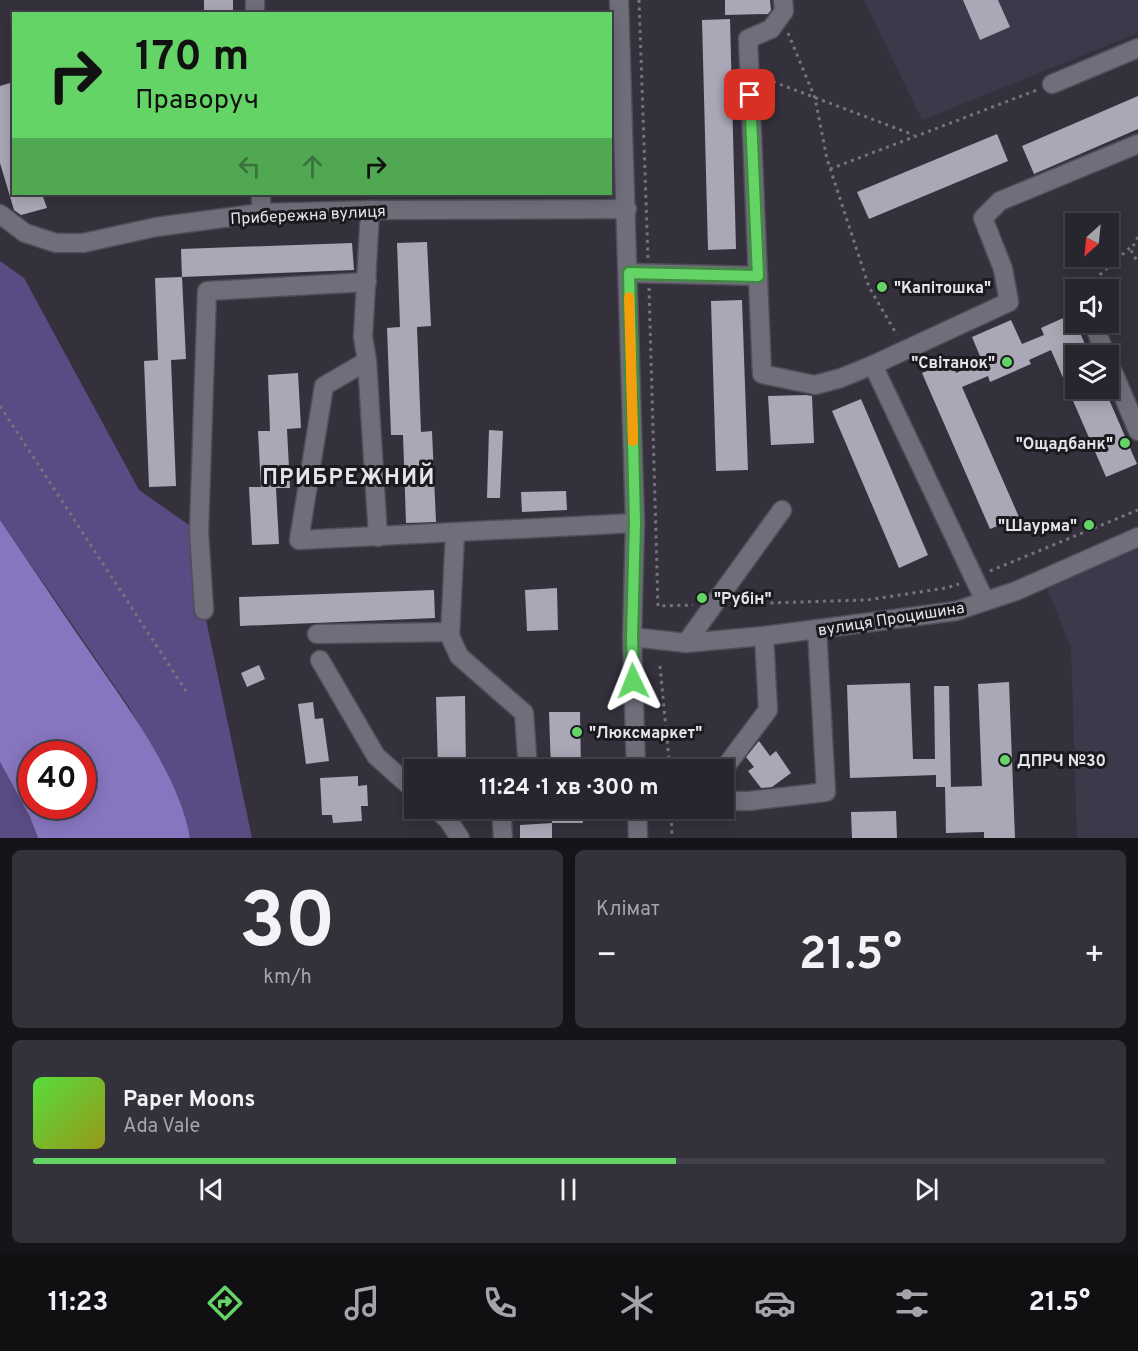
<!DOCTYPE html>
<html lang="uk">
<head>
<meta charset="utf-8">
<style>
	:root { --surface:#27252e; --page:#33313a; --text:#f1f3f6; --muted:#a4a5aa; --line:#43424a; --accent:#65d467 }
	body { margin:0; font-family:Overpass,sans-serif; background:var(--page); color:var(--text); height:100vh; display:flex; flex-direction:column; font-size:22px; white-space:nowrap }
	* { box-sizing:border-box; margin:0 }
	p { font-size:20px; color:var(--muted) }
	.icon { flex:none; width:33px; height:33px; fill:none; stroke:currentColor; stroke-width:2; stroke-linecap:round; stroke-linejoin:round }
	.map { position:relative; height:838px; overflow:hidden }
	.panel { display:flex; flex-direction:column; gap:12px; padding:12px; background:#151419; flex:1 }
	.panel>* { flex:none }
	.hud { position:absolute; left:12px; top:12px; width:600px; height:183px; border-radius:0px; box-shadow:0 3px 15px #0003,0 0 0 2px var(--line); background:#65d467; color:#111; overflow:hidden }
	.needle { width:39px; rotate:207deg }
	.buttons { position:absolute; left:1065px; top:213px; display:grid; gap:12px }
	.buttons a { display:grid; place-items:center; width:54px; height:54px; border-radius:0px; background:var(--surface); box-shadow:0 3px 15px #0003,0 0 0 2px var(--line); font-size:30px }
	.speed { position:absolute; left:18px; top:741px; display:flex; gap:12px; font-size:30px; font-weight:700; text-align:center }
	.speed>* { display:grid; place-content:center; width:78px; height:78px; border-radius:50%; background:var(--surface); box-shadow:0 3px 15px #0003,0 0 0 2px var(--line); line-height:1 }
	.speed .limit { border:9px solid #d22; background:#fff; color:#111 }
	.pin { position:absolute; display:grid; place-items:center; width:51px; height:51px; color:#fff; margin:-26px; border-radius:12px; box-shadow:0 3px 9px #0006 }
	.me { position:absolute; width:66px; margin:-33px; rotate:358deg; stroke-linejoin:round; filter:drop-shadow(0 0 4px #0008) }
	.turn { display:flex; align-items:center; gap:21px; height:126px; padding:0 24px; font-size:27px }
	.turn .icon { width:78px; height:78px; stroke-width:2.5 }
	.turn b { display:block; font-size:42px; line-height:51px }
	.lanes { display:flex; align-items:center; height:57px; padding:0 24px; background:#0003; justify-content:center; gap:30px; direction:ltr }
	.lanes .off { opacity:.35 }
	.big { font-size:45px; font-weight:700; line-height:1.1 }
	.panel .card { flex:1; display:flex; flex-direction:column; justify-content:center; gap:9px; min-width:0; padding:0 21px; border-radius:9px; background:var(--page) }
	.panel .dial { align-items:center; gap:0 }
	.dial b { font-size:78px; line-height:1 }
	.song { display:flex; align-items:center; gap:18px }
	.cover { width:72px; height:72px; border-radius:9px; background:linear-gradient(135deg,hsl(110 70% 55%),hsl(60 70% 35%)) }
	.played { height:6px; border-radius:3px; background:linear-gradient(90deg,var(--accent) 60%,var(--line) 60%) }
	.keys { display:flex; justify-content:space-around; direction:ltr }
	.heat { display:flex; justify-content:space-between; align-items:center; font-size:33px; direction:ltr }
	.panel .tiles { flex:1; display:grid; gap:12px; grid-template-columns:1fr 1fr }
	.card:last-child { grid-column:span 2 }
	.trip { position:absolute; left:404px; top:759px; width:330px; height:60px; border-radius:0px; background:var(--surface); box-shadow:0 3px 15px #0003,0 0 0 2px var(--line); font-weight:700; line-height:60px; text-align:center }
	.dock { display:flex; height:96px; justify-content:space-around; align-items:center; background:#100f12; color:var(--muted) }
	.dock .icon { width:42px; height:42px }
	.dock .active { color:var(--accent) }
	.dock b { font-size:27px; color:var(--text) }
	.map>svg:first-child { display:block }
</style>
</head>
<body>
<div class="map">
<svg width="1138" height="838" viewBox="0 0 1138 838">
	<rect width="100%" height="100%" fill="#34313d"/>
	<g fill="#3d394b">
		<polygon points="864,0 1138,0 1138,33 922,120"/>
		<polygon points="1138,546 1138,838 1077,838 1071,647 1046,585"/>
	</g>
	<g fill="#594b84">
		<polygon points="0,261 24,278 139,490 199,532 204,610 252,838 190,838 187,825 167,775 129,707 0,520"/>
		<polygon points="0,762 30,817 38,838 0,838"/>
	</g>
	<path fill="#8775bf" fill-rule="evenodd" d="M0,520C33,568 65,617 98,664C132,713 180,779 190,838H38L30,817L0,762ZM32,754H82V806H32Z"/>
	<g fill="#aaa7b6">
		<rect x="204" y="0" width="29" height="14"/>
		<polygon points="725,0 770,0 771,10 768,14 725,15"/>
		<polygon points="963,0 998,0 1010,27 980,40"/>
		<polygon points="730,19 736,249 708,250 702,20"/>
		<polygon points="10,83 14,95 14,194 42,194 47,208 21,215 14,210 0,163 0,86"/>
		<polygon points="1138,96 1138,129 1034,174 1022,146"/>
		<polygon points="997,134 1008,161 869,219 857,192"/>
		<polygon points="427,242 431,326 417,327 421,432 432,431 436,522 406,523 403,435 391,435 387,328 400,327 397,243"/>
		<polygon points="352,243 354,270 182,277 181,249"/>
		<polygon points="182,277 186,359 171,360 176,486 149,487 144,361 158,360 155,278"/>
		<polygon points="742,300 748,470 716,471 711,301"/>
		<polygon points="1072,314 1090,356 1076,356 1076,388 1104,388 1137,464 1106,477 1051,350 1029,360 1031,364 990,382 988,376 962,387 1019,517 990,529 922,373 951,361 956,373 982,361 972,337 1011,320 1022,344 1044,335 1041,328"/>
		<polygon points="298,373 301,428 287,429 290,488 276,488 279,544 252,545 249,487 261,487 258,431 270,431 268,375"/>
		<polygon points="806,395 812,396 814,443 771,445 768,396"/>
		<polygon points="861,399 928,555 899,568 832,411"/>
		<polygon points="489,430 503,431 500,498 487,498"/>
		<polygon points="566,491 567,510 522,512 521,492"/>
		<polygon points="557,588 558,630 527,631 525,590"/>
		<polygon points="434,590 435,618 240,626 239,597"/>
		<polygon points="259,665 265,679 247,687 241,673"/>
		<polygon points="1009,682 1015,838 984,838 984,832 946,833 945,787 982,786 978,684"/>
		<polygon points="910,683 913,759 935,759 934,686 949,686 951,787 936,787 936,775 850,778 847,685"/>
		<polygon points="465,696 466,770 438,770 436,697"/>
		<polygon points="313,702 315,719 323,718 329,761 306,764 298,704"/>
		<polygon points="549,712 580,712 581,770 551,770"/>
		<polygon points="759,741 770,756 776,751 791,773 772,787 761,788 748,771 754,767 746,757"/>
		<polygon points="358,776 358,786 367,785 368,806 361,806 362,821 333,823 332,815 322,815 320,778"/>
		<polygon points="551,808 582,808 583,823 552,823"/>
		<polygon points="896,811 897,838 852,838 851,812"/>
		<polygon points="552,823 552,838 520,838 520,825"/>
	</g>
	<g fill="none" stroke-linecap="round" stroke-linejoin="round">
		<g stroke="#504e58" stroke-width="21">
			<g id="minor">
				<polyline points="255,0 255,14"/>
				<polyline points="619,0 635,523 632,637 636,770"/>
				<polyline points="783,0 784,11 771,29 748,39 762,374 815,385 841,378 873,365 1009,302 1003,269 983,218 1000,201 1138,144"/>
				<polyline points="1052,84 1138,48"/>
				<polyline points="261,194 261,213"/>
				<polyline points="370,210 363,337 367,361 324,386 299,540 635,523"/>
				<polyline points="0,214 25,233 56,243 83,243 156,227 261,213 370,210 627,209"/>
				<polyline points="629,273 758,276"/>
				<polyline points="1093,322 1106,356"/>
				<polyline points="1108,360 1138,431"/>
				<polyline points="367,361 378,537"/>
				<polyline points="873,365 985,601"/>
				<polyline points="455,533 450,636 459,656 524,713 528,770"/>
				<polyline points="204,610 199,532 207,291 367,282"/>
				<polyline points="317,634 450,632"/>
				<polyline points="632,637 686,643 764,636 956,611 1016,591 1138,537"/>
				<polyline points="686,643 782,510"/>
				<polyline points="320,660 376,756 414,790"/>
				<polyline points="723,770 768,710 764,636"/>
				<polyline points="723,801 749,801 826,792 817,629"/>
				<polyline points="435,808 448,820 460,838"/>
				<polyline points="501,808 503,838"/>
				<polyline points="637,808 638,838"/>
			</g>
		</g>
		<g stroke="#76737e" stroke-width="3" stroke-dasharray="3 4.5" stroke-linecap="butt">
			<polyline points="639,0 648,258"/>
			<polyline points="788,33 815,98 827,159 869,287 897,335"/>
			<polyline points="766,79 914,135"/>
			<polyline points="830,169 1037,90"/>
			<polyline points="1138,237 1131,250 1138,263"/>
			<polyline points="649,288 658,606 693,605"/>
			<polyline points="1083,290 1133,245"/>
			<polyline points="0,406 186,691"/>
			<polyline points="990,571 1138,510"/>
			<polyline points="733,604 867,600 946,588 959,584"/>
			<polyline points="660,666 670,770"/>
			<polyline points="671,808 672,838"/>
		</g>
		<use href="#minor" stroke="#706e7b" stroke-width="18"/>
	</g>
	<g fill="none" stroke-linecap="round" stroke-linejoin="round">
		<g stroke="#428a43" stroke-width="15">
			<polyline id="route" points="633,681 632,637 635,523 629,273 758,276 750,95"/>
		</g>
		<use href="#route" stroke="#65d467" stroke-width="10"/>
		<polyline stroke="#f59e0b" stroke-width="10" points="629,297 633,441"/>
	</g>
	<g fill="#65d467" stroke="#1b1a1f" stroke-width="2">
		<circle cx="882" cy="287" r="6"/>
		<circle cx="1007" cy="362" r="6"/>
		<circle cx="1125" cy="443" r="6"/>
		<circle cx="1089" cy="525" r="6"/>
		<circle cx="702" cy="598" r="6"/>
		<circle cx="577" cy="732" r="6"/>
		<circle cx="1005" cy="760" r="6"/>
	</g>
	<g text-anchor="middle" stroke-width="6" stroke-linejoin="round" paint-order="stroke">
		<g font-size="16" fill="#e5e4eb" stroke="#1b1a1f">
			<text transform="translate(308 214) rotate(-3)" y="6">Прибережна вулиця</text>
			<text transform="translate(891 618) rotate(-9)" y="6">вулиця Процишина</text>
		</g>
		<g font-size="16" font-weight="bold" fill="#e5e4eb" stroke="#1b1a1f" text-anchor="start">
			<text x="894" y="293">"Капітошка"</text>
			<text x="995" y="368" text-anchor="end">"Світанок"</text>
			<text x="1113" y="449" text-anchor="end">"Ощадбанк"</text>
			<text x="1077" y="531" text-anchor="end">"Шаурма"</text>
			<text x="714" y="604">"Рубін"</text>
			<text x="589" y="738">"Люксмаркет"</text>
			<text x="1017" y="766">ДПРЧ №30</text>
		</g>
		<g font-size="22" font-weight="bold" letter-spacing="1.5" fill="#e5e4eb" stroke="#1b1a1f">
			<text x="349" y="484">ПРИБРЕЖНИЙ</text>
		</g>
	</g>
</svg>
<div class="buttons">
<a><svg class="needle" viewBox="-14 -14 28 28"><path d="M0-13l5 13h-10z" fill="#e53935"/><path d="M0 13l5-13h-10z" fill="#a4a5aa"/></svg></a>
<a><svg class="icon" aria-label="sound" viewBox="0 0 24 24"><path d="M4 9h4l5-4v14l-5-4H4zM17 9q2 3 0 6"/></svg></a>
<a><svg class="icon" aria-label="layers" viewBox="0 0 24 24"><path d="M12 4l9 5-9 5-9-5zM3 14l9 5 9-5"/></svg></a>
</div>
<div class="speed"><div class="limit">40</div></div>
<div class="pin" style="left:750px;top:95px;background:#d93025"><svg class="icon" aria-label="arrive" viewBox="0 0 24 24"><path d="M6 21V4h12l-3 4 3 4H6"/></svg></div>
<svg class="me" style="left:633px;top:681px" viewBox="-20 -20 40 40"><path d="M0-17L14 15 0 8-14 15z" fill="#65d467" stroke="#fff" stroke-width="4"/></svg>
<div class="trip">11:24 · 1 хв · 300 m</div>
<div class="hud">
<div class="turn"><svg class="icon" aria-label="right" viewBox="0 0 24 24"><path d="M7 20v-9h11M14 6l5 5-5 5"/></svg><div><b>170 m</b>Праворуч</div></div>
<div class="lanes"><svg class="icon off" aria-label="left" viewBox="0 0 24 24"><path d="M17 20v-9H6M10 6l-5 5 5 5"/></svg><svg class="icon off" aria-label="ahead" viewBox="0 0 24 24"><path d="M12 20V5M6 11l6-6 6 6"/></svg><svg class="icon" aria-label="right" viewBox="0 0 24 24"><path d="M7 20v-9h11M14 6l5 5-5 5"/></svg></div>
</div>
</div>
<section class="panel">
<div class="tiles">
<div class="card dial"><b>30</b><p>km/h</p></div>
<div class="card"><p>Клімат</p>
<div class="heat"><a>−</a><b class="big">21.5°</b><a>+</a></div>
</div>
<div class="card">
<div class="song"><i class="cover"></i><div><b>Paper Moons</b><p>Ada Vale</p></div></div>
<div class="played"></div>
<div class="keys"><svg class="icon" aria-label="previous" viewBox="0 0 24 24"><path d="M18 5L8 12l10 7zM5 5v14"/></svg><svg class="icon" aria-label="pause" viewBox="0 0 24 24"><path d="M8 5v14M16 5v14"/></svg><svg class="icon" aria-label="next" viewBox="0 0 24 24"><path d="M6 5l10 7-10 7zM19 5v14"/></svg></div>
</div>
</div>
</section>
<nav class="dock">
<b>11:23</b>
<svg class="icon active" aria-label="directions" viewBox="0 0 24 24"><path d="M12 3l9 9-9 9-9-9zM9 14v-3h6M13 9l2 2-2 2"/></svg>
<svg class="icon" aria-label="music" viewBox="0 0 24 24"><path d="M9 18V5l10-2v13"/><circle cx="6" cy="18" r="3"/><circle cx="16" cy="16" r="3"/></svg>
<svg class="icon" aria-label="phone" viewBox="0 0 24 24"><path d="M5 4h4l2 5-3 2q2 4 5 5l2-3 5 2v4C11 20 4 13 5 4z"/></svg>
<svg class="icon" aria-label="climate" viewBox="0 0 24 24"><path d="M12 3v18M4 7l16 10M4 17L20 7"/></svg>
<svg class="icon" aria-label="car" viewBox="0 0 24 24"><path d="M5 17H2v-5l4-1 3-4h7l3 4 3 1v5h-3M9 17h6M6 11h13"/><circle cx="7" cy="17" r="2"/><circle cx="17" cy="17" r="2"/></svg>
<svg class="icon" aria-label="filters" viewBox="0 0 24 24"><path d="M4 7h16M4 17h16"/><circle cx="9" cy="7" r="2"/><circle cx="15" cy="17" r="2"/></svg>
<b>21.5°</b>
</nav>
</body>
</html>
